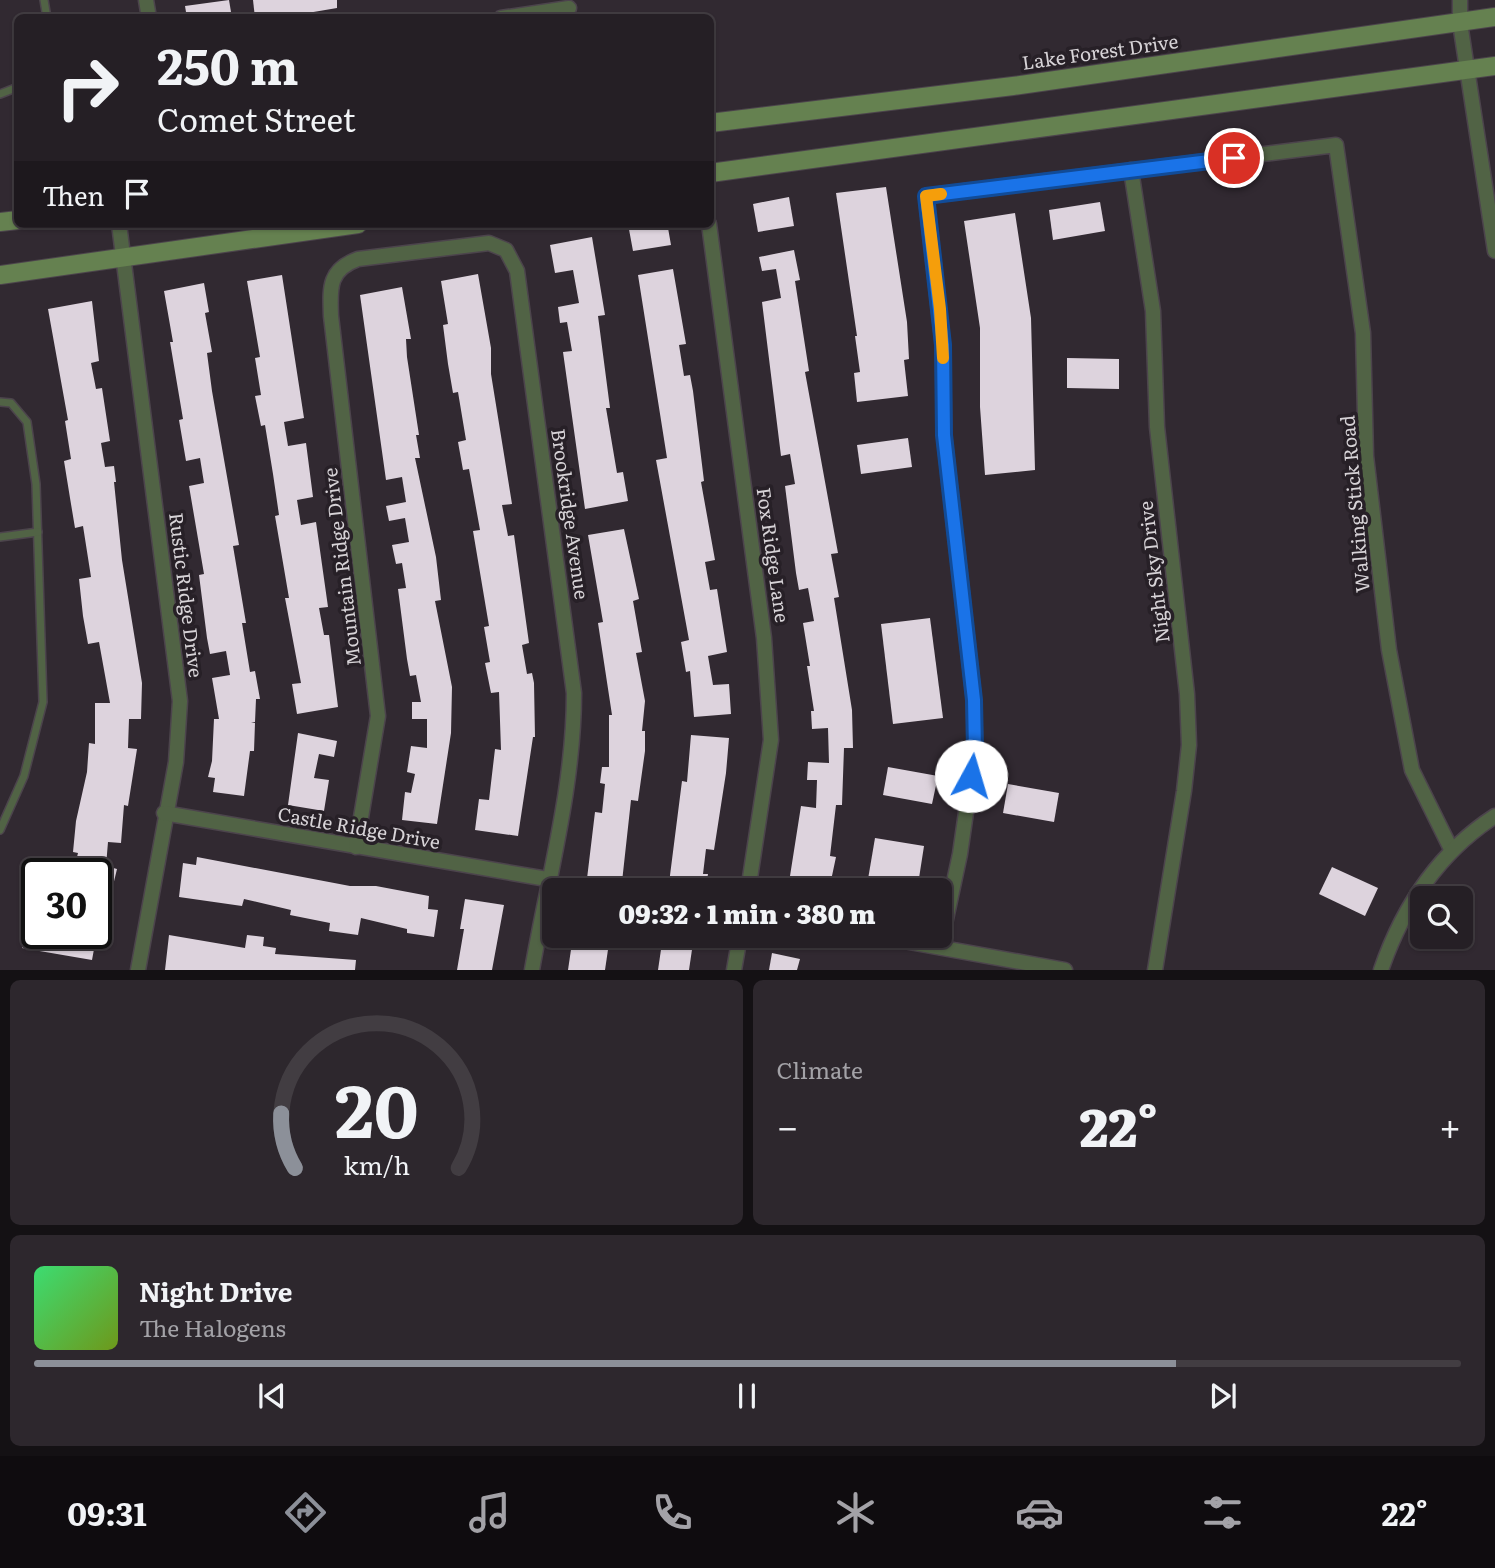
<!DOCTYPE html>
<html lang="en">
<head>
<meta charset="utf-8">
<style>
	:root { --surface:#251f25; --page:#2d272d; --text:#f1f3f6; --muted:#a3a2a7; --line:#423d42; --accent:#8c9099 }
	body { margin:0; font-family:Literata,serif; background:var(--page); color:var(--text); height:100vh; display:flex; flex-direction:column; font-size:26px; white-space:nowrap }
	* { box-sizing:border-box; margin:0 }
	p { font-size:23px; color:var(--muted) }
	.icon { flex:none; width:38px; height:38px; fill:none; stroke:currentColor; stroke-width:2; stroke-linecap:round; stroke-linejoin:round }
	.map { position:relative; height:970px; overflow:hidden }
	.details { display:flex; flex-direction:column; gap:10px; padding:10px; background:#141114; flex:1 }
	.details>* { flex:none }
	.hud { position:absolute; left:14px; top:14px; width:700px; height:214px; border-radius:10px; box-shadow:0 2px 5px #0004,0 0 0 2px var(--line); background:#251f25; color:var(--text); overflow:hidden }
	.tools { position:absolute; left:1410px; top:886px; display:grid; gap:14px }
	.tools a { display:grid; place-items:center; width:63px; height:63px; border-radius:10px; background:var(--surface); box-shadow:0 2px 5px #0004,0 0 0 2px var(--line); font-size:35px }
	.speed { position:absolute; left:21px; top:858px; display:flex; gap:14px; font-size:35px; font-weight:700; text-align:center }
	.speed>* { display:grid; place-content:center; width:91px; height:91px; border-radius:50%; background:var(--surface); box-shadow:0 2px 5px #0004,0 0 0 2px var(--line); line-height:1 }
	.speed .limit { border:4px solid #111; border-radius:10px; background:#fff; color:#111 }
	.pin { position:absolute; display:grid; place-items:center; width:60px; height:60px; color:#fff; margin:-30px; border:4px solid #fff; border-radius:50%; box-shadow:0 2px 7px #0007 }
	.me { position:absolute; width:77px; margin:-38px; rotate:6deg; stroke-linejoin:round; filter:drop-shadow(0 0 5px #0008) }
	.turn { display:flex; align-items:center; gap:24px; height:147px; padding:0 28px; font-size:32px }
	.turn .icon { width:91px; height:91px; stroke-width:2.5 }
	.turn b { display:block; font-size:49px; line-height:60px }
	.then { display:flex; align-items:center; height:66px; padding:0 28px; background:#0003; gap:14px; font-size:26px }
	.big { font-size:52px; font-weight:800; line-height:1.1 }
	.details .tile { flex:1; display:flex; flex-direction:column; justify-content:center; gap:10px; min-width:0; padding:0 24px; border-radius:10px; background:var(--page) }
	.details .dial { align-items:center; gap:0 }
	.dial svg { height:182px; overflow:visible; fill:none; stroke:var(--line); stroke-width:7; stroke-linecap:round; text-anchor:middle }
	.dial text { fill:var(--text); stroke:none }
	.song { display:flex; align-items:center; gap:21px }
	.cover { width:84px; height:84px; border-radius:10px; background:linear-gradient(135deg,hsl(140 70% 55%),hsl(80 70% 35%)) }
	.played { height:7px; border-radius:4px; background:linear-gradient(90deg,var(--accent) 80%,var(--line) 80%) }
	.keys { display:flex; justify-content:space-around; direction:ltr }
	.heat { display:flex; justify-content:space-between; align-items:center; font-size:38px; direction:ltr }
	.details .tiles { flex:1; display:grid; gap:10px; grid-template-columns:1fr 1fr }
	.tile:last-child { grid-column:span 2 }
	.trip { position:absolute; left:542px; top:878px; width:410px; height:70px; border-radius:10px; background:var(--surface); box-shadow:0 2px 5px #0004,0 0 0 2px var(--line); font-weight:800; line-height:70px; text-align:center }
	.menu { display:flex; height:112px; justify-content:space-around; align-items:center; background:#0f0c0f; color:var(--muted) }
	.menu .icon { width:49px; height:49px }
	.menu .on { color:var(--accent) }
	.menu b { font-size:32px; color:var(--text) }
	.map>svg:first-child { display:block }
</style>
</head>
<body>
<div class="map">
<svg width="1495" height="970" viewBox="0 0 1495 970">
	<rect width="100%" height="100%" fill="#312931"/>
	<g fill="#ddd3dd">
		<polygon points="229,0 232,18 187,18 185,6"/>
		<polygon points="253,0 337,0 337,8 278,18 255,18"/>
		<polygon points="886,187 907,322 909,359 904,360 908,396 857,402 854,373 860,372 855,336 857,336 836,193"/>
		<polygon points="789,197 794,226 758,232 753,204"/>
		<polygon points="1100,202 1105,231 1053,240 1049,210"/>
		<polygon points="1015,213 1031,318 1035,470 985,475 980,407 980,328 964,221"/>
		<polygon points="628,224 658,224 659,230 668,228 671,245 633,251"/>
		<polygon points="592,237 605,315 598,316 610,408 606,408 617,473 623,472 628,501 585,509 563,352 572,351 567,322 560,323 558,307 579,303 573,270 555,273 550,245"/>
		<polygon points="794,250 800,280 795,281 809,371 805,372 838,553 831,554 839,597 834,598 852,710 853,748 844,748 842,805 836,805 830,856 836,857 829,890 800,884 801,878 790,876 801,806 816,808 817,780 807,780 808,762 829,763 828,728 812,729 811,711 814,711 807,666 810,666 803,623 814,621 808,588 799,590 796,573 785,486 795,484 790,454 781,456 762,302 781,298 776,269 762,271 759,257"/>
		<polygon points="673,269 686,344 679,345 684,376 690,375 693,391 704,481 701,482 715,560 705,562 710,590 717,589 727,652 708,656 713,685 729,684 731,714 694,717 690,671 686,672 681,642 689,640 656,460 667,458 638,275"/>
		<polygon points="478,274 491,348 491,374 512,504 502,505 508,536 514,535 529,643 522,645 527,674 532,673 534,683 535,737 533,737 518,836 475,830 479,799 489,800 495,749 501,750 499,692 491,693 485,663 490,662 484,627 489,626 473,531 480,530 469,469 463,470 458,442 466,440 458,392 453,393 448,364 443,325 448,324 441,281"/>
		<polygon points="282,275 304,418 284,422 288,446 306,443 313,497 297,500 301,525 316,522 328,607 319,608 324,635 329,635 338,707 297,714 292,684 301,683 285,598 289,598 275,516 279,515 273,474 265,425 261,426 255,396 261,395 255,358 260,357 247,281"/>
		<polygon points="204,283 209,312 205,313 212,352 207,353 212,391 239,545 233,546 246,623 242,623 250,672 255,671 260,699 256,699 255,722 251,722 255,723 254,751 250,751 244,796 213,792 215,778 208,777 212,761 214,719 219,719 212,678 230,675 226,651 210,654 207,638 199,575 204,574 189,486 204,483 200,458 186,461 179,420 183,419 170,342 173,342 164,291"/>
		<polygon points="402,287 411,339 406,339 407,357 419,435 416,435 420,458 415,458 436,557 441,600 435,601 452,687 451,733 437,824 402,820 405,792 411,793 415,774 407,772 411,746 427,748 427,719 412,719 412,702 421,702 416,675 410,676 407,659 398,589 406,588 402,563 396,564 392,545 409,542 405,518 389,521 386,506 406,502 402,477 386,480 360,295"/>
		<polygon points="92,301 99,361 91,363 96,389 102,388 110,441 101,443 105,467 114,466 116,482 114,482 122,560 142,683 141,719 129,719 128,748 137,749 128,806 124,805 121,843 108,842 106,866 117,869 110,898 96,894 96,873 73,873 78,853 73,852 76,821 87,772 89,743 95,744 95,703 110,703 99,642 88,644 83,616 79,579 91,577 83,526 75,528 70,498 64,461 71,459 65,421 68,420 48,309"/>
		<polygon points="1067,358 1119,359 1119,389 1067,388"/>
		<polygon points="908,438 912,467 861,474 857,445"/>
		<polygon points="624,529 639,599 633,601 642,652 636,653 645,701 642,731 645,731 645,751 638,801 631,800 621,891 608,891 586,887 595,812 602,813 605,784 600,783 602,767 609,767 609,715 612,715 598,623 603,622 588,535"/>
		<polygon points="930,618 943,718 893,724 881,624"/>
		<polygon points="298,733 337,741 334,757 319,754 314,778 329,780 324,811 288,805"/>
		<polygon points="691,735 729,738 726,773 714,850 706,849 703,874 708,874 705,891 668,891 682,781 687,782"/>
		<polygon points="888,767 938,776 932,804 883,795"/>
		<polygon points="1008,784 1059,793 1054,822 1003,813"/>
		<polygon points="875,838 924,846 917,891 866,891"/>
		<polygon points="197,857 350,886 376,886 429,896 428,909 438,910 434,937 407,933 407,929 361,918 358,935 329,931 330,923 290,915 291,910 244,899 242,906 179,897 183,863 196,865"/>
		<polygon points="1332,867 1378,888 1365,916 1319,894"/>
		<polygon points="465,899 504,905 492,970 457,970 464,929 460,929"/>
		<polygon points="30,903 37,903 37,933 97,933 92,960 22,948"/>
		<polygon points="169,935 245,948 247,935 264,937 263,946 276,948 275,954 356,960 355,970 165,970"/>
		<polygon points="573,936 610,936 605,970 568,970"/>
		<polygon points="663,936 694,936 689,970 658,970"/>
		<polygon points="772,953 800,959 797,970 769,970"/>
	</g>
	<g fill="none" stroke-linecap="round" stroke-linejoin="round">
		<g stroke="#4c444c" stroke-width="10">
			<g id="service">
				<polyline points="44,0 47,18"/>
				<polyline points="0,94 18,87"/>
				<polyline points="0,402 11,403 27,422 36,484 43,702 24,776 0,830"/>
				<polyline points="0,537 38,532"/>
			</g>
		</g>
		<g stroke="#4c444c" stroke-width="17">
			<g id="minor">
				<polyline points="146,0 149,18"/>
				<polyline points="1460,0 1460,23 1495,251"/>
				<polyline points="501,18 569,8"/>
				<polyline points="1131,170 1153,311 1157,427 1187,694 1189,745 1184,791 1155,970"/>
				<polyline points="119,224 180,701 176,762 138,970"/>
				<polyline points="709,224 764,638 771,740 748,891"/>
				<polyline points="164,813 547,879"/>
				<path d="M356,847L378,716L331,316C330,288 328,270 358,259L489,243L506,250L517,271L574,693C574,787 548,878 532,970"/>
				<polyline points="876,936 1065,970"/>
				<polyline points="940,947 960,854 975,750 974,700 944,435 943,346 926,196 1336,145 1363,333 1366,456 1389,650 1412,770 1451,849"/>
				<polyline points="734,970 740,936"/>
				<path d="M1381,970C1403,906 1438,853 1495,816"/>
			</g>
		</g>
		<g stroke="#4c444c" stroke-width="20">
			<g id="secondary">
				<polyline points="710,123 1013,86 1495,17"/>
				<polyline points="710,173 1495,66"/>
				<polyline points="0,222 18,220"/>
				<polyline points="0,275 358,224"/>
			</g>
		</g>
		<use href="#service" stroke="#516345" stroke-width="7"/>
		<use href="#minor" stroke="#516345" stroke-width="14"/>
		<use href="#secondary" stroke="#658150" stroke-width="18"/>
	</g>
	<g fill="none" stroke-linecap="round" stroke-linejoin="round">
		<g stroke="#114b97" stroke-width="18">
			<polyline id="route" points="971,776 975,750 974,700 944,435 943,345 926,196 1234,158"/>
		</g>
		<use href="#route" stroke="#1a73e8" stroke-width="12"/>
		<polyline stroke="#f59e0b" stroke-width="12" points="941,194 926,196 940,309 943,358"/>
	</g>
	<g text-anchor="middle" stroke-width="7" stroke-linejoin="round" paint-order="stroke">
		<g font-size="19" fill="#d7d3d7" stroke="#272027">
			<text transform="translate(1100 52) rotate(-8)" y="7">Lake Forest Drive</text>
			<text transform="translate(1355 504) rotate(-95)" y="7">Walking Stick Road</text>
			<text transform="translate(570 514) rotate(82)" y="7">Brookridge Avenue</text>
			<text transform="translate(773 555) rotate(82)" y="7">Fox Ridge Lane</text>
			<text transform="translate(342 567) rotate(-97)" y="7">Mountain Ridge Drive</text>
			<text transform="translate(1154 572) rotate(-97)" y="7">Night Sky Drive</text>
			<text transform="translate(186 595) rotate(83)" y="7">Rustic Ridge Drive</text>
			<text transform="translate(359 828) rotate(10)" y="7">Castle Ridge Drive</text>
		</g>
	</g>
</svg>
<div class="tools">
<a><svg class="icon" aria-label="search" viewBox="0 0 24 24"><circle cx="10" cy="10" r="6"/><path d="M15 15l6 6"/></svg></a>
</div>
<div class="speed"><div class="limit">30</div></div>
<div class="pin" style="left:1234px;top:158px;background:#d93025"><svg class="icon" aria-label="arrive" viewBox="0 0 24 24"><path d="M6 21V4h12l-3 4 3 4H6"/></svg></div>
<svg class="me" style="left:971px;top:776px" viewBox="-20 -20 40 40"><circle r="19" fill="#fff"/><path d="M0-13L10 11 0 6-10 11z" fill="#1a73e8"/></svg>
<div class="trip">09:32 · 1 min · 380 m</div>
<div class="hud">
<div class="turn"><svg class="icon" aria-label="right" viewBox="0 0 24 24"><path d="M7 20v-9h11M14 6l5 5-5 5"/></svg><div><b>250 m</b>Comet Street</div></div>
<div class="then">Then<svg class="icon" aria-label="arrive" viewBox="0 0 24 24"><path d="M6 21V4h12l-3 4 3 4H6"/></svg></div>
</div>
</div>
<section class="details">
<div class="tiles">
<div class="tile dial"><svg viewBox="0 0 100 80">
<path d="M14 69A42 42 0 1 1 86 69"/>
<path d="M14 69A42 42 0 0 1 8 45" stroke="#8c9099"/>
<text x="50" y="56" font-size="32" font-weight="700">20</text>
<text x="50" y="72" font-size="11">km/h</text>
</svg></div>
<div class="tile"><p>Climate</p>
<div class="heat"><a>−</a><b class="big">22°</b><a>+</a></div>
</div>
<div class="tile">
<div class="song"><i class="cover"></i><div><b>Night Drive</b><p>The Halogens</p></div></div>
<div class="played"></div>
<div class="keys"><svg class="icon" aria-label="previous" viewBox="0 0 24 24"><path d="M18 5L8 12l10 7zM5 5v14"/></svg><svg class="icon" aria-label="pause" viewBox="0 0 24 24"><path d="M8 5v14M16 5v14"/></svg><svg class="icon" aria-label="next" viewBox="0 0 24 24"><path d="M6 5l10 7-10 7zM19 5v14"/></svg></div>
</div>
</div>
</section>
<nav class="menu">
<b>09:31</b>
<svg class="icon on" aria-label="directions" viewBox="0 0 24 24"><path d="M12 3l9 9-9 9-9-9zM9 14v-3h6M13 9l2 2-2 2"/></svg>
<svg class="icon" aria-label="music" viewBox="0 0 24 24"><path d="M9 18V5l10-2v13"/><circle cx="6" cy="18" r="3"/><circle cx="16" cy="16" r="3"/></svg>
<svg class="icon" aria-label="phone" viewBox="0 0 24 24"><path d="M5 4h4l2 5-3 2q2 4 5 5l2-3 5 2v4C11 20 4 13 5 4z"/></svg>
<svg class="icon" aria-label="climate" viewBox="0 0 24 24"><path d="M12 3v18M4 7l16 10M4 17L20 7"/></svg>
<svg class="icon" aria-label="car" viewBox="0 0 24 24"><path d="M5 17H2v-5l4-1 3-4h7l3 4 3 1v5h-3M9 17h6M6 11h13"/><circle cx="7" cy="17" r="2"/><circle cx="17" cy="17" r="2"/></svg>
<svg class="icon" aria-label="filters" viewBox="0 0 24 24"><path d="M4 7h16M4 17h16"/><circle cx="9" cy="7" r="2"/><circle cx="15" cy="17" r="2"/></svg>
<b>22°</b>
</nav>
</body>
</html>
